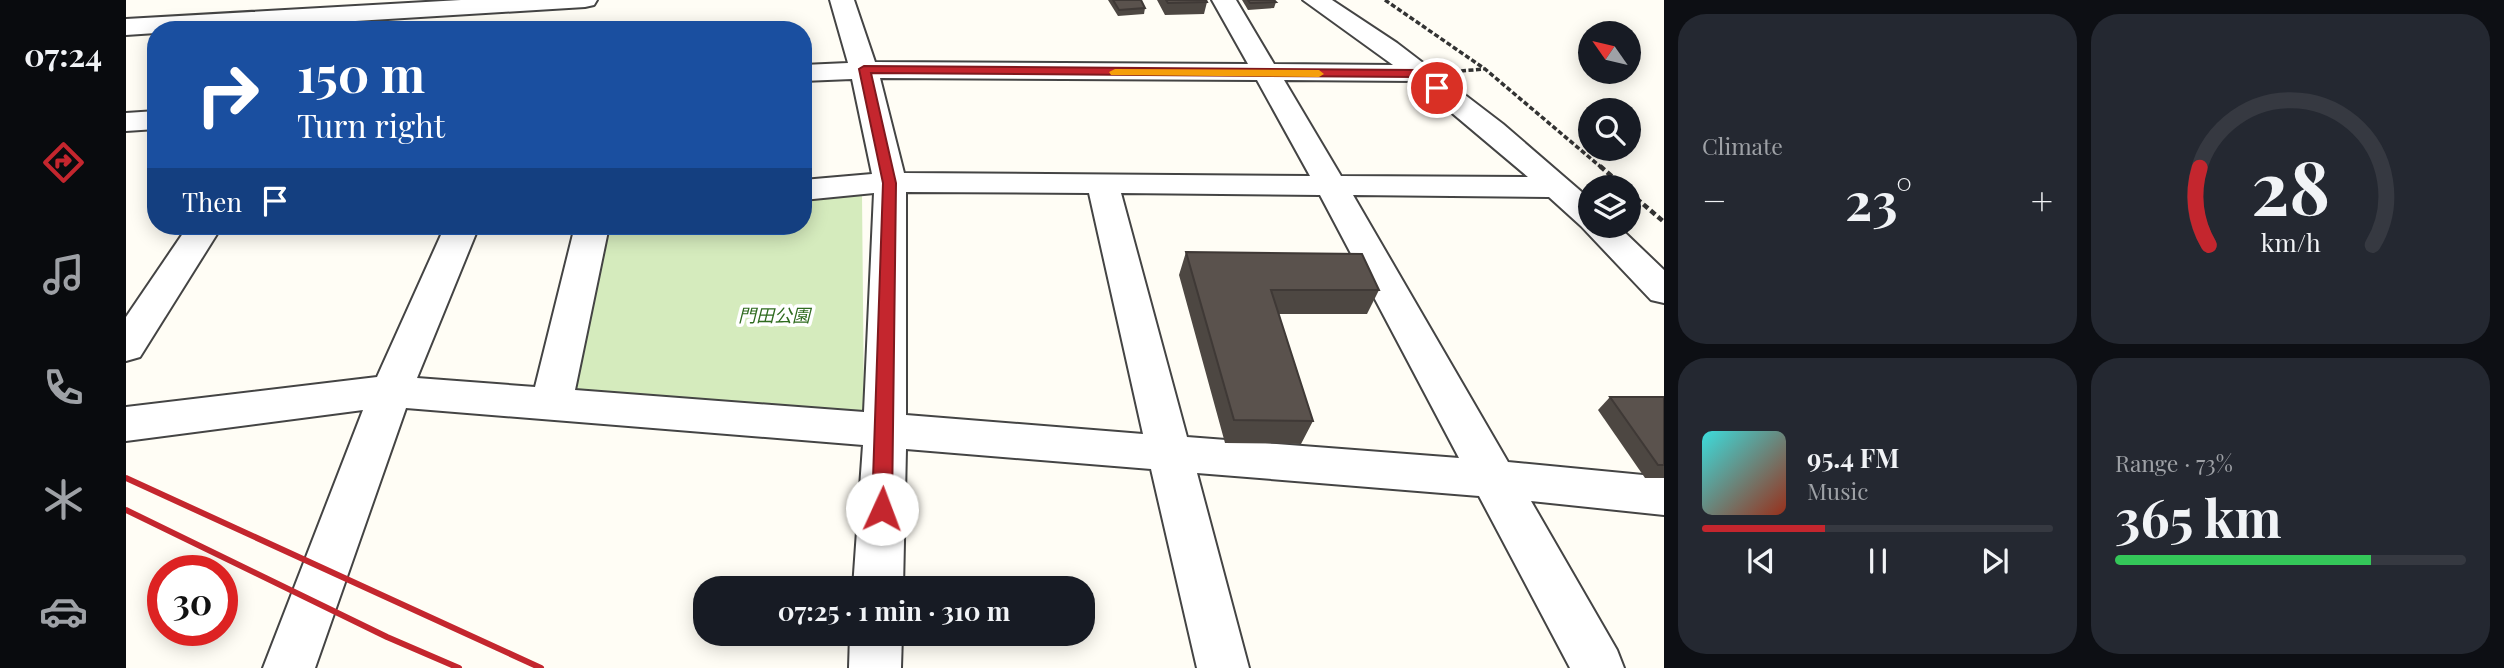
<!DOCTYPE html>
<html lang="en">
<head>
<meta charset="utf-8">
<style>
	:root { --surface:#171b24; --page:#242831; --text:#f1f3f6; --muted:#9ea1a6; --line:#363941; --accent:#c4262e }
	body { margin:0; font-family:"Playfair Display","Noto Sans JP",serif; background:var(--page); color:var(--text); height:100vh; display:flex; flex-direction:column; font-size:26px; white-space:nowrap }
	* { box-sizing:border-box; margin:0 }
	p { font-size:23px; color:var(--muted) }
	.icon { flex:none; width:38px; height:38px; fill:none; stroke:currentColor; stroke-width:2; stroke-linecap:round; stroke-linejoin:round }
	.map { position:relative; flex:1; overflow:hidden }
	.side { display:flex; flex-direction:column; gap:14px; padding:14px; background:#0d0f14; width:840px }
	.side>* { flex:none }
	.hud { position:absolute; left:21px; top:21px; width:665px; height:214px; border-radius:28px; box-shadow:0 4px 18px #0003; background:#1a4fa0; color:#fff; overflow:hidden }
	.needle { width:46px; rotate:304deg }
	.buttons { position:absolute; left:1452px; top:21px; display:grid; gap:14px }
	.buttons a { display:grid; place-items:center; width:63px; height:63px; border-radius:50%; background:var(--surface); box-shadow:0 4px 18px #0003; font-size:35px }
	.speed { position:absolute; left:21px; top:555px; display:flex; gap:14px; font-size:35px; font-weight:700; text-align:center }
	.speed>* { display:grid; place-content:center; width:91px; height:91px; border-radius:50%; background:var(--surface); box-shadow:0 4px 18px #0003; line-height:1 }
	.speed .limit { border:10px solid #d22; background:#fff; color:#111 }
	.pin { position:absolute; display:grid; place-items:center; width:60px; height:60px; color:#fff; margin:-30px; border:4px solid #fff; border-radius:50%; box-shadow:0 2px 7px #0007 }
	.me { position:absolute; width:77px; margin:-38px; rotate:2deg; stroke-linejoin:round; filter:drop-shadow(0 0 5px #0008) }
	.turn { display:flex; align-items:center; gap:24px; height:147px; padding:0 35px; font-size:32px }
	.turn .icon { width:91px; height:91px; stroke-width:2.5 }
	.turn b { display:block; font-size:49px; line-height:60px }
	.then { display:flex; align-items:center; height:66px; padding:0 35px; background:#0003; gap:14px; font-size:26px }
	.big { font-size:52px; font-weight:700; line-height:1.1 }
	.side .tile { flex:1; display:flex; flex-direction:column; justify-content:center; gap:10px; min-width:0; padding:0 24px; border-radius:28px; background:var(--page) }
	.side .dial { align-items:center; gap:0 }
	.dial svg { height:182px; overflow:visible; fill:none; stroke:var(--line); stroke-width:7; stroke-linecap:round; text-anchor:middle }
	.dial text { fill:var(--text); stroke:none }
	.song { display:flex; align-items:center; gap:21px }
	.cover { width:84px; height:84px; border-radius:10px; background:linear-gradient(135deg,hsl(180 70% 55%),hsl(10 70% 35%)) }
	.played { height:7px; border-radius:4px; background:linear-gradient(90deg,var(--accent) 35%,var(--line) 35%) }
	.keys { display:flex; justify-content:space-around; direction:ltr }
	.heat { display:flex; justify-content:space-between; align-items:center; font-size:38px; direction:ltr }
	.charge { height:10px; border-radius:5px; background:linear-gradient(90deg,#34c759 73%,var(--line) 0) }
	.side .tiles { flex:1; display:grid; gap:14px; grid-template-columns:repeat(2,1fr) }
	.trip { position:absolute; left:567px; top:576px; width:402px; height:70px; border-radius:28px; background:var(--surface); box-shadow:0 4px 18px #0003; font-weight:700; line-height:70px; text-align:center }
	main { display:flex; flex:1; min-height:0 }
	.dock { display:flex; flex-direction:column; width:126px; justify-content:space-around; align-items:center; background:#090b0e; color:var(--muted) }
	.dock .icon { width:49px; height:49px }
	.dock .on { color:var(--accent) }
	.dock b { font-size:32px; color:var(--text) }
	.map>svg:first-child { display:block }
</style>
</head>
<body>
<main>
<nav class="dock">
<b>07:24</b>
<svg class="icon on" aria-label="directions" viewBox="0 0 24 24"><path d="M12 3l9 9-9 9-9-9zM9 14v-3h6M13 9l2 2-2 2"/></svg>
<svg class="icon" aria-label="music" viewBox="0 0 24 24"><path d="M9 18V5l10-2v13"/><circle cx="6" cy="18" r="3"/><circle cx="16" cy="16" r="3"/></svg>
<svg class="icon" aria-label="phone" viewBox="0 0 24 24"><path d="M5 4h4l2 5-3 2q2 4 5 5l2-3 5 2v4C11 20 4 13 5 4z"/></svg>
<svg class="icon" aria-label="climate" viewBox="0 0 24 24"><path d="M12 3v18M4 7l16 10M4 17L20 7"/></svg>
<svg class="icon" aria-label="car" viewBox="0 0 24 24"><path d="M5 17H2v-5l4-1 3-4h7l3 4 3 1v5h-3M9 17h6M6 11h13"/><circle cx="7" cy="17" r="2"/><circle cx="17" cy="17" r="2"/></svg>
</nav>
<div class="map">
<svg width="1538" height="668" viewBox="0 0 1538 668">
	<rect width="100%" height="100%" fill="#fffdf5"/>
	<polygon fill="#d5ebbd" points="736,194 738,412 444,389 477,226 677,226 677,199"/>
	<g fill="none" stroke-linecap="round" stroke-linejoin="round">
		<g stroke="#444" stroke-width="4">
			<g id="minor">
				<polygon points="335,0 471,0 468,5 459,7 81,30 30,30 30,33 0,35 0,19"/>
				<path d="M704,0H728L749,62L1122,64L1086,0H1110L1148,64L1267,65L1177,0H1206L1271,43L1377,124L1465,200V226H1492L1538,270V303L1525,300L1455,226L1423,197L1227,195L1382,462L1538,477V515L1405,501L1491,650L1498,668H1444L1353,496L1071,473L1123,668H1071L1025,469L780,449L777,588H727L737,445L280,408L189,668H137L237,410L0,441V407L251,377L319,226H353L291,378L409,387L449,226H483L449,390L738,412L748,193L677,200V180L746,174L726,79L677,81V65L722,63ZM754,78L1131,80L1184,176L778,173ZM1158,80L1288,81L1402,177L1215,176ZM780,192L963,193L1017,434L780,415ZM995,193L1194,195L1333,458L1061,437Z"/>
				<polygon points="30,111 30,129 0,131 0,113"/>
				<polygon points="62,226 96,226 14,357 0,361 0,317"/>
				<polygon points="724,634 776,634 775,668 723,668"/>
			</g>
		</g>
		<g stroke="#333" stroke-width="3.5" stroke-dasharray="5 2.5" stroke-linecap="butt">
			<polyline points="1259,0 1359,69 1476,168"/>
			<polyline points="1335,71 1358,69"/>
		</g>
		<g stroke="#333" stroke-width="4.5" stroke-dasharray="6 3.5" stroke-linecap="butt">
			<polyline points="1474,166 1498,187"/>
			<polyline points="1503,192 1538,222"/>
		</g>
		<use href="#minor" fill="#fff" fill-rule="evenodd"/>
		<g stroke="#c4262e" stroke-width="6">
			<polyline points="0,478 415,668"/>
			<polyline points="0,510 261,637 333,668"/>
		</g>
	</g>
	<g fill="#4d4742">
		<polygon points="982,0 1015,0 1019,8 1018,14 992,16"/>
		<polygon points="1031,0 1080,0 1081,2 1078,14 1039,15"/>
		<polygon points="1116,0 1148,0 1150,2 1148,8 1122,10"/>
		<polygon points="1060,252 1253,290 1241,314 1152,314 1187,421 1175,444 1099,443 1053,275"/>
		<polygon points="1484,397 1538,397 1538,478 1519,478 1472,410"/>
	</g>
	<g fill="#5a524d" stroke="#3f3936" stroke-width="2">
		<polygon points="987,0 1015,0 1019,8 993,10"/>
		<polygon points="1040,0 1080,0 1081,2 1042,3"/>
		<polygon points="1122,0 1148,0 1150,2 1124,3"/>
		<polygon points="1060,252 1236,254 1253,290 1145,290 1187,421 1108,420"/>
		<polygon points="1484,397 1538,397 1538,465 1532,465"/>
	</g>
	<polygon fill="#c4262e" stroke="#7f191e" stroke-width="2" points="738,66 1292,70 1317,88 1307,91 1290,77 745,73 770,183 766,509 763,514 756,517 749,514 746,509 757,183 733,69"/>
	<polygon fill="#f59e0b" points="989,69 1193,70 1198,74 1193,77 985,75 983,72"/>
	<g text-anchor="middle" stroke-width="7" stroke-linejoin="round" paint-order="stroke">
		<g font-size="18" font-style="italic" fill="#2f6b1f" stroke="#fff">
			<text x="648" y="322">門田公園</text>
		</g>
	</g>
</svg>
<div class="buttons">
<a><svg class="needle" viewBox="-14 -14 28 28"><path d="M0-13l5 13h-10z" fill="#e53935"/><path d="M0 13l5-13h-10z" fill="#9ea1a6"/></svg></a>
<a><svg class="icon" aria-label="search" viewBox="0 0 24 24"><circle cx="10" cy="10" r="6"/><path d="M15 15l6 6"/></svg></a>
<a><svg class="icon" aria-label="layers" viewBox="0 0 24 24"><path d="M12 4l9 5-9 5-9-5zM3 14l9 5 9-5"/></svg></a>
</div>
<div class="speed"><div class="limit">30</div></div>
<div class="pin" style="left:1311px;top:88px;background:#d93025"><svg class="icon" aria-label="arrive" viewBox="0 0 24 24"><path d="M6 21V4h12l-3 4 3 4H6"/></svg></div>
<svg class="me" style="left:756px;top:509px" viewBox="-20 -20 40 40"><circle r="19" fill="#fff"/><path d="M0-13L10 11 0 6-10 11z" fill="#c4262e"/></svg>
<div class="trip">07:25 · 1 min · 310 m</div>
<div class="hud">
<div class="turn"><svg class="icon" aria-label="right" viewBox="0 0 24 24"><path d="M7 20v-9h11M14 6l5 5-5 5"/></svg><div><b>150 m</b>Turn right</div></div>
<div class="then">Then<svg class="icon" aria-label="arrive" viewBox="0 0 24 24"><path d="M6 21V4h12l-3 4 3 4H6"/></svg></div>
</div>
</div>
<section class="side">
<div class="tiles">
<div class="tile"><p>Climate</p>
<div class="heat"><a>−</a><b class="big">23°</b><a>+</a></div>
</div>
<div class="tile dial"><svg viewBox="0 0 100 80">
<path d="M14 69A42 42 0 1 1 86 69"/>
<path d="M14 69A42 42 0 0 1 10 35" stroke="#c4262e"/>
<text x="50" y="56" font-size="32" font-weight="700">28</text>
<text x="50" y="72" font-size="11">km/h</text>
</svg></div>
<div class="tile">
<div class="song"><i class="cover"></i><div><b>95.4 FM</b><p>Music</p></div></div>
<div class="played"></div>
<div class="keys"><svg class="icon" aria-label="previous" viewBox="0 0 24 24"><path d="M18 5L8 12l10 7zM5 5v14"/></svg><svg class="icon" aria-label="pause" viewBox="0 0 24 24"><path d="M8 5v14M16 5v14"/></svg><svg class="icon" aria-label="next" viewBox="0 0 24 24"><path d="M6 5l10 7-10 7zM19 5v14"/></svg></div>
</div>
<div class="tile"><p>Range · 73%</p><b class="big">365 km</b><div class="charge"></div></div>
</div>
</section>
</main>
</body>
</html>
